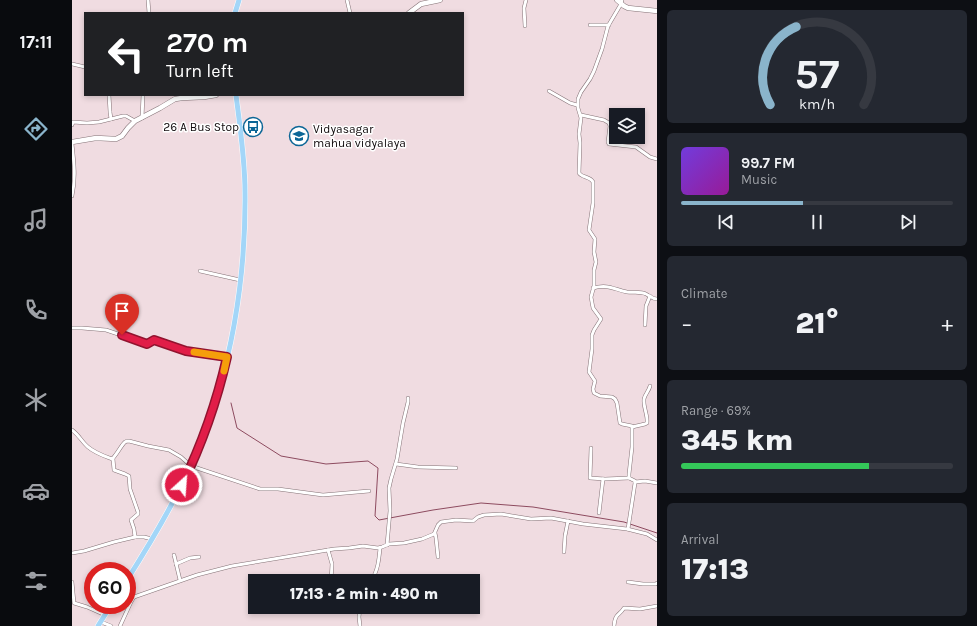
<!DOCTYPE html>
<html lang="en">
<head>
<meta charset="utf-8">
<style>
	:root { --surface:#171b24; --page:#242831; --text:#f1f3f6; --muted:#9ea1a6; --line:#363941; --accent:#8ab4cb }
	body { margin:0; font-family:Karla,sans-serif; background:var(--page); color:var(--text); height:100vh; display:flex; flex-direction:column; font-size:15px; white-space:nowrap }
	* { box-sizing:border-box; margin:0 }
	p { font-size:13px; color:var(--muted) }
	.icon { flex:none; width:22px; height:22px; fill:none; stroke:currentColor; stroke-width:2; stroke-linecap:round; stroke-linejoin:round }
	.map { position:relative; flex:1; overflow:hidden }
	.details { display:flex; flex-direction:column; gap:10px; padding:10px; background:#0d0f14; width:320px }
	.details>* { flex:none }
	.banner { position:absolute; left:12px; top:12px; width:380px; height:84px; border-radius:0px; box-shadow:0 2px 6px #0003; background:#202124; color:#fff; overflow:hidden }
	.tools { position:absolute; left:537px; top:108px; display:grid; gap:8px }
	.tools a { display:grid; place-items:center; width:36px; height:36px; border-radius:0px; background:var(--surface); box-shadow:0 2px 6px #0003; font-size:20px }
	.speed { position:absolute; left:12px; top:562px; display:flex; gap:8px; font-size:20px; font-weight:700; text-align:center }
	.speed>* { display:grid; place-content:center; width:52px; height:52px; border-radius:50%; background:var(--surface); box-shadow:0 2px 6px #0003; line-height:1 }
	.speed .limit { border:6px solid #d22; background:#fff; color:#111 }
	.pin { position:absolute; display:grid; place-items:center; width:34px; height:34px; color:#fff; margin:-41px -17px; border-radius:50% 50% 50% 0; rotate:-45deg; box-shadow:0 0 4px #0007 }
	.pin .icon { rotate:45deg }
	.me { position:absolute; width:44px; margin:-22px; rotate:26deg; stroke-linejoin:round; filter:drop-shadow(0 0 3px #0008) }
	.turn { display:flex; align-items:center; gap:14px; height:84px; padding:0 16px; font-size:18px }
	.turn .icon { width:52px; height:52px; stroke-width:2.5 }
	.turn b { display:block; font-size:28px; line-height:34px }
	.big { font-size:30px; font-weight:800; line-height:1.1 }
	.details .tile { flex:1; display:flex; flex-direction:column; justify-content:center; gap:6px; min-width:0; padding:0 14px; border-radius:6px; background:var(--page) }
	.details .dial { align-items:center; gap:0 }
	.dial svg { height:104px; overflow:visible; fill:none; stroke:var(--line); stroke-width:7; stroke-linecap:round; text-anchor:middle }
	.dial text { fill:var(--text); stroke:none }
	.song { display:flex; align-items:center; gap:12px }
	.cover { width:48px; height:48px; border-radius:6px; background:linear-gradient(135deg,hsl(260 70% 55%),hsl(300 70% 35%)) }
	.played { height:4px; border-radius:2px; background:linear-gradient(90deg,var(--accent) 45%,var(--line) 45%) }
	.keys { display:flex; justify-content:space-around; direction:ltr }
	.heat { display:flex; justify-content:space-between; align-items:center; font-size:22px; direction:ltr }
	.charge { height:6px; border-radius:3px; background:linear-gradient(90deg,#34c759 69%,var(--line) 0) }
	.trip { position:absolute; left:176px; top:574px; width:232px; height:40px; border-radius:0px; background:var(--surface); box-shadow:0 2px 6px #0003; font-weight:800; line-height:40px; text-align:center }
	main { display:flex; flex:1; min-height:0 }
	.menu { display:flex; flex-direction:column; width:72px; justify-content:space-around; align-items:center; background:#090b0e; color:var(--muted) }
	.menu .icon { width:28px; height:28px }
	.menu .active { color:var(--accent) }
	.menu b { font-size:18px; color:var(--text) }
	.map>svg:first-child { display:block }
</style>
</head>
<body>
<main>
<nav class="menu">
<b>17:11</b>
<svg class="icon active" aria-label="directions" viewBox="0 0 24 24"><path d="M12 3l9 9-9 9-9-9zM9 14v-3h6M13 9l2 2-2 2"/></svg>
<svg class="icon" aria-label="music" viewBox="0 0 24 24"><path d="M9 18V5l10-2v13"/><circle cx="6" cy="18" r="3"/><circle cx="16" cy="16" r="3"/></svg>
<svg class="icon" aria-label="phone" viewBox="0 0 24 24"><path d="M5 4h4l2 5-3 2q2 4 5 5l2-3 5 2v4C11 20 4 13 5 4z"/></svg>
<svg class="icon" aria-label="climate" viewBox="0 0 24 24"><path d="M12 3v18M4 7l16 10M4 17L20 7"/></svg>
<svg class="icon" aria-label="car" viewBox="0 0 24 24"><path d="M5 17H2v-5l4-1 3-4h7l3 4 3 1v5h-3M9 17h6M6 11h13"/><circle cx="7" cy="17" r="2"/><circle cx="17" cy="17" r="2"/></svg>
<svg class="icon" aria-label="filters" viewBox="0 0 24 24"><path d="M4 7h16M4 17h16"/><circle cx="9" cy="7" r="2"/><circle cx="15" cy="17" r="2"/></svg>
</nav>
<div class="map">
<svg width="585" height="626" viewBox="0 0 585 626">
	<rect width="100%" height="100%" fill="#f0dce1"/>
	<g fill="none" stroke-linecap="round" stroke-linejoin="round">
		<polyline stroke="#8d4b5f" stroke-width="1" points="159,403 165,428 209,456 254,464 296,461 306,468 303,516 307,520 361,510 409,503 461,507 552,522 585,533"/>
		<g stroke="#847276" stroke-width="4">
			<g id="street">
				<polyline points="76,0 77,13"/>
				<polyline points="275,0 278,13"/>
				<path d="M550,0L549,4L536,26L530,49L522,71L518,79L509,92L506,99V108L509,118L507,134L508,143L507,173C510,178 518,176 521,182V203L517,230L523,239L522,252L524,262L522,270V286L519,297L521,308L529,319L522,330L520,335V349L517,372L523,381L521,389L522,393L528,396L540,397L543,399L545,403L548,423L550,424L560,426V447L557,474V478L563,481V483L556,529"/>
				<polyline points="518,25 537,25"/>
				<polyline points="453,26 452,8 454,0"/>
				<polyline points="0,64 13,67"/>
				<polyline points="477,91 498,103 505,105"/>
				<polyline points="37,95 38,112 39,119"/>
				<polyline points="509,115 532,120 537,123 538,126 536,142 537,144 564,147 578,157 585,159"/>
				<polyline points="70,118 71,95"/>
				<polyline points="0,125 1,122 15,123 27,122 51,116 54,116 63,121"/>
				<path d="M0,144C2,162 4,178 0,196"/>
				<polyline points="128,271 168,280"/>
				<path d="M521,288C536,284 541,289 555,292C561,293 568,291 574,294C578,296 580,299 585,299"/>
				<polyline points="573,325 574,306 578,296"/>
				<polyline points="0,328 10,328 34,330 73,343 76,343 82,340 114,351 155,357"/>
				<path d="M560,427L573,424L575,423C576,415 571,407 572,399C573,394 577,391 578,386"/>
				<path d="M0,430C7,435 10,442 16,447C23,453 32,456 40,459C44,456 50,444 53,442C54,441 56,441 57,441L76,446L97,450L109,457L119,466L188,489H206L251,495L297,491"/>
				<polyline points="519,448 518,478 533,479 557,478"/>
				<polyline points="41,459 42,470 53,474 57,476 58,489 66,512 66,514 59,520 62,529 63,537"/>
				<polyline points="324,464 346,467 384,468"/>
				<polyline points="563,482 573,481 585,483"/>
				<polyline points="527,513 531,479"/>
				<polyline points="363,533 364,538 366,557"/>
				<polyline points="315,545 318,511 317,488 319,479 325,459 331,423 336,402 336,398"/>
				<polyline points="256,550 260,564 259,581"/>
				<polyline points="492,552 493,536 496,521"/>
				<polyline points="0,553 12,551 42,542 63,537 72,537 80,539"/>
				<polyline points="102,555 108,580"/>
				<polyline points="104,564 118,558 127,557"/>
				<path d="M299,581C306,571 307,559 308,548"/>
				<polyline points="0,582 2,603 15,607 33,615"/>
				<polyline points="556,582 571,584 584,584 585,583"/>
				<polyline points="288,607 287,617 288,626"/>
				<polyline points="29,622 39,626"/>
				<polyline points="48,626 59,602 62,597 125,575 160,566 262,549 277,548 291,546 306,548 310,547 317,544 332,543 350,539 362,534 366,525 369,522 384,520 401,521 406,517 412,515 429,514 459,519 479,518 511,524 555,529 575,534 585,540"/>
				<path d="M542,626C543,613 547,616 552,608L568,609L585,606"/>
			</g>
		</g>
		<g stroke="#847276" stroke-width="5.5">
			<g id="secondary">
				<polyline points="545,0 552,6 556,8 585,11"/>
				<polyline points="337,13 349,4 368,0"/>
				<polyline points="0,142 24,138 44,139 50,136 56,128 63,121 88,108 103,99 110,98 132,97 144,95"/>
			</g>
		</g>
		<g stroke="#fff" stroke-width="6">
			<g id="primary">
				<polyline points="163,13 167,0"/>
				<path d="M55,580C81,539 106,497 125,452C159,371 174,280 173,192C173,159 168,127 164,95"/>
				<polyline points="26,626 39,605"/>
			</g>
		</g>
		<use href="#street" stroke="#fff" stroke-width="3"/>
		<use href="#secondary" stroke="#fff" stroke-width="4.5"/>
		<use href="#primary" stroke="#a3d6f8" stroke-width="5"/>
	</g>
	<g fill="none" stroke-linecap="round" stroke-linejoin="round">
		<g stroke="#92132f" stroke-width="10">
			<path id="route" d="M50,335L75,344L82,340L114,351L155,357C145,401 130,444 110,485"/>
		</g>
		<use href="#route" stroke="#e11d48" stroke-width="7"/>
		<polyline stroke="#f59e0b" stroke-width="7" points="122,352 155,357 152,371"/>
	</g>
	<defs>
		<g id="bus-ring" transform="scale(1)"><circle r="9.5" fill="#fff" stroke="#0c6696" stroke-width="1.5"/><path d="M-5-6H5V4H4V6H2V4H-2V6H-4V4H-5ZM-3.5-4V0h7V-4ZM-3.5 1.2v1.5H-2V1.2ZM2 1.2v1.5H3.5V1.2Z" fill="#0c6696"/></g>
		<g id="university-ring" transform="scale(1)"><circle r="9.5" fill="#fff" stroke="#0c6696" stroke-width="1.5"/><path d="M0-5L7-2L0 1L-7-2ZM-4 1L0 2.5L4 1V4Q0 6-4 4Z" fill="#0c6696"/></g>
	</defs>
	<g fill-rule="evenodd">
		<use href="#bus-ring" x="181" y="127"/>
		<use href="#university-ring" x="227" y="136"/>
	</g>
	<g text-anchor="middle" stroke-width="3" stroke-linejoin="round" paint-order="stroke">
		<g font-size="12" fill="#100a0c" stroke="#fff" text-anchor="end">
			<text x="167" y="131">26 A Bus Stop</text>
			<text x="241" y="133" text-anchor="start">Vidyasagar<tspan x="241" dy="14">mahua vidyalaya</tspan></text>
		</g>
	</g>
</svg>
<div class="tools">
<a><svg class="icon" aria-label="layers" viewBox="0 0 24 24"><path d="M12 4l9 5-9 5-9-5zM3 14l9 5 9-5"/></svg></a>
</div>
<div class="speed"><div class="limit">60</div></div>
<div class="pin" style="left:50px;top:335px;background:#d93025"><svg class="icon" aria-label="arrive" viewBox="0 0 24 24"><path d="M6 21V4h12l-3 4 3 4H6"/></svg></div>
<svg class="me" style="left:110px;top:485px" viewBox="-20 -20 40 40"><circle r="17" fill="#e11d48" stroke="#fff" stroke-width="3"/><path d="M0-11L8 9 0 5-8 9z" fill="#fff"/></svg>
<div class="trip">17:13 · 2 min · 490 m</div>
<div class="banner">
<div class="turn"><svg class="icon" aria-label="left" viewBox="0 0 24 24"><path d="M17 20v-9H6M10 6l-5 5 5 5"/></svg><div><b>270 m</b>Turn left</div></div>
</div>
</div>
<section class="details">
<div class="tile dial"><svg viewBox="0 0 100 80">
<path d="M14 69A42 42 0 1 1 86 69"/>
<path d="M14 69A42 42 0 0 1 34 9" stroke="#8ab4cb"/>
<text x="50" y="56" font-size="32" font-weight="700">57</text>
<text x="50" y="72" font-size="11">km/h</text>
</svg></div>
<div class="tile">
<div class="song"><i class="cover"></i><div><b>99.7 FM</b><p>Music</p></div></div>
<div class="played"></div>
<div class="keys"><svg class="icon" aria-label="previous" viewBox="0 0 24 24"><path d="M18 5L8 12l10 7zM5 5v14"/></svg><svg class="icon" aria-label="pause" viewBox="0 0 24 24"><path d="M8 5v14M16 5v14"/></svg><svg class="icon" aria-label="next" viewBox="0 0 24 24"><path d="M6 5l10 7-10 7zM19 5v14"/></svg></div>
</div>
<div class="tile"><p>Climate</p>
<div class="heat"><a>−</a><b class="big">21°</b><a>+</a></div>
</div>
<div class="tile"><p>Range · 69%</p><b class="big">345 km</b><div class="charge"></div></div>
<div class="tile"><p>Arrival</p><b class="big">17:13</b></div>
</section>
</main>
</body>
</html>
